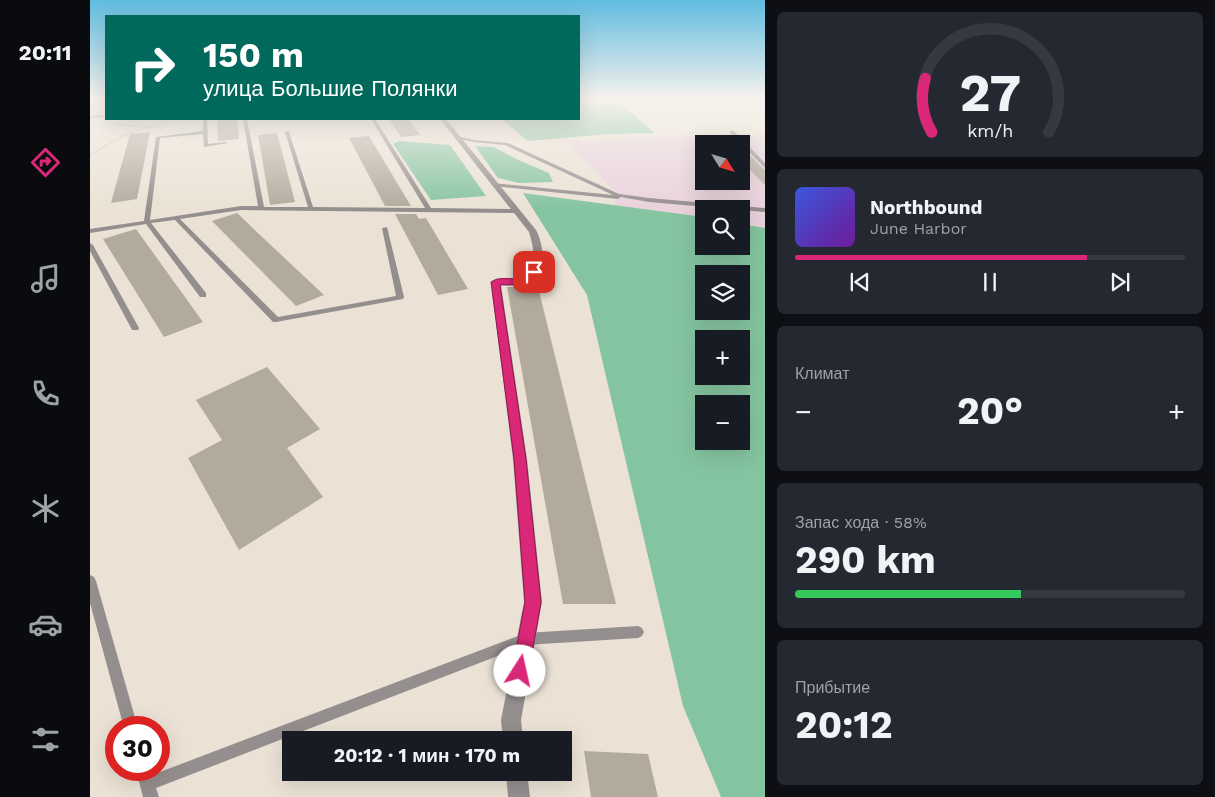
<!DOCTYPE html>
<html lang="ru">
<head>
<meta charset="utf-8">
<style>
	:root { --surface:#171b24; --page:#242831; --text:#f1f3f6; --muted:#9ea1a6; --line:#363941; --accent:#db2777 }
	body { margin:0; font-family:"Work Sans",sans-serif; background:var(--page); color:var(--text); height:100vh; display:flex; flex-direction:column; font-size:19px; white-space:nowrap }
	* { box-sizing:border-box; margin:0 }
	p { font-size:16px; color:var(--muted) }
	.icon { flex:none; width:28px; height:28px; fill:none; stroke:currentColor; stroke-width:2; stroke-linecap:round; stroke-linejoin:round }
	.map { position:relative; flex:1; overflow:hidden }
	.side { display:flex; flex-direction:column; gap:12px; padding:12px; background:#0d0f14; width:450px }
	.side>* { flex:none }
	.top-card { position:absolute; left:15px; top:15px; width:475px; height:105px; border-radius:0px; box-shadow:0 5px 20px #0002; background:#00695c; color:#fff; overflow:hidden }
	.needle { width:32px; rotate:127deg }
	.buttons { position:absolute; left:605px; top:135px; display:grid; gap:10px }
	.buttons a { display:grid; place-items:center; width:55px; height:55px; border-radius:0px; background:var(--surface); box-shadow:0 5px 20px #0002; font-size:25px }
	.speed { position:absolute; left:15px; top:716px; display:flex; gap:10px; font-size:25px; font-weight:700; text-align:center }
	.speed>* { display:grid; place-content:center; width:65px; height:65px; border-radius:50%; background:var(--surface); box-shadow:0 5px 20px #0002; line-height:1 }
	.speed .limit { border:8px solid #d22; background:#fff; color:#111 }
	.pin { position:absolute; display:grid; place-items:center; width:42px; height:42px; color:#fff; margin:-21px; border-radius:10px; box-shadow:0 2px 8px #0006 }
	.me { position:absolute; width:55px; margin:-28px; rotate:10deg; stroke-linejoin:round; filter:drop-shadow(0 0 4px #0008) }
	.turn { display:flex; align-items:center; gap:18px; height:105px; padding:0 15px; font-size:22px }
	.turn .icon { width:65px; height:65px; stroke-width:2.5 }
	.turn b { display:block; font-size:35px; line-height:42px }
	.big { font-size:38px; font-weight:700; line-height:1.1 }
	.side .card { flex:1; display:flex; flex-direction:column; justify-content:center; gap:8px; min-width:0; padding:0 18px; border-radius:8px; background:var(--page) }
	.side .dial { align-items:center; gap:0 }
	.dial svg { height:130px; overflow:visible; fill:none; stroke:var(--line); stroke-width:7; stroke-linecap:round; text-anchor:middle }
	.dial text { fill:var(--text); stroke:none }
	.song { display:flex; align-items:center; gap:15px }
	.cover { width:60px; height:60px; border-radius:8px; background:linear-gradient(135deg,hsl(230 70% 55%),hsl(280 70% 35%)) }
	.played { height:5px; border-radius:2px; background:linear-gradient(90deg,var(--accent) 75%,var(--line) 75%) }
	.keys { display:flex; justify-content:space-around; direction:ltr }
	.heat { display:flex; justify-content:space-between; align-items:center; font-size:28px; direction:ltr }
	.charge { height:8px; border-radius:4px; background:linear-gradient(90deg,#34c759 58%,var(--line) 0) }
	.trip { position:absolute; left:192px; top:731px; width:290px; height:50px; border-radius:0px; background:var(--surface); box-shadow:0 5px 20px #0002; font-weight:700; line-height:50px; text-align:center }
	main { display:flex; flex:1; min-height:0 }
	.menu { display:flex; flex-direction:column; width:90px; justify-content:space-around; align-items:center; background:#090b0e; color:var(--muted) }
	.menu .icon { width:35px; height:35px }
	.menu .selected { color:var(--accent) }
	.menu b { font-size:22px; color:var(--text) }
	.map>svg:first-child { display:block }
</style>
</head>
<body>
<main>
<nav class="menu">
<b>20:11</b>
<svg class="icon selected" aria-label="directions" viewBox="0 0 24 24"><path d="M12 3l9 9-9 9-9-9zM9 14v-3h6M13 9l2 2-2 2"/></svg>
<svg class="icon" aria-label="music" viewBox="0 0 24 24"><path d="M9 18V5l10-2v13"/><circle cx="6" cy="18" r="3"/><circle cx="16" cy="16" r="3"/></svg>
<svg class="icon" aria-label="phone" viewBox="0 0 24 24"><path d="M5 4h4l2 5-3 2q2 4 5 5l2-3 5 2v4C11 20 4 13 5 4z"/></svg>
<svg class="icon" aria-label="climate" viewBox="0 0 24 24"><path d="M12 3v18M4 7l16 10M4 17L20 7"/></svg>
<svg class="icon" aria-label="car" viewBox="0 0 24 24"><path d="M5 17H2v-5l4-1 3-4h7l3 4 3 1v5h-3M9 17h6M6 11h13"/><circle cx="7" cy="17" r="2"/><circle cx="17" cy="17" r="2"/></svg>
<svg class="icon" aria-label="filters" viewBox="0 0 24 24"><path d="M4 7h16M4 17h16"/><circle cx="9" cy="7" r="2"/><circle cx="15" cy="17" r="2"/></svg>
</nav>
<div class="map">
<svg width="675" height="797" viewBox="0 0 675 797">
	<rect width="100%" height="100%" fill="#ebe2d5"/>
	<path fill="#ead2dd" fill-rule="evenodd" d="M651,134H675V228L651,224V209H614V217L524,205L528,195L476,141ZM614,144H651V181H614Z"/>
	<g fill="#85c4a0" fill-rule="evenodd">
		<polygon points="489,98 521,98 543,114 564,133 518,134 438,141 411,119 489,119"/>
		<polygon points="309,141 360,145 396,196 341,200 303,144"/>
		<polygon points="385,146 404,147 426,159 459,173 463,182 429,183 408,178"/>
		<path d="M433,193L614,217V246H651V224L675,228V797H631L593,706L497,295ZM614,274H651V311H614ZM614,339H651V376H614ZM614,404H651V441H614Z"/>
	</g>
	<g fill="#b2aa9d">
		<polygon points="127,119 147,119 149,139 128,141"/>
		<polygon points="299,119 318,119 330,135 311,137"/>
		<polygon points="60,132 47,199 21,203 40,134"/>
		<polygon points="187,133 205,202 180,205 168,135"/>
		<polygon points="279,136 321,206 295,206 259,138"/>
		<polygon points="651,147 675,170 675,185 651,161"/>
		<polygon points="147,213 186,250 234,295 206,306 122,221"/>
		<polygon points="305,214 326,214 329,219 336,218 378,289 348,295"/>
		<polygon points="46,229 113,322 74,337 13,239"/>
		<polygon points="417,287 448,287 526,604 473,604"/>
		<polygon points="177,367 230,429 197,448 233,497 149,550 98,458 132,440 106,400"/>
		<polygon points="494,751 558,754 568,797 501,797"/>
	</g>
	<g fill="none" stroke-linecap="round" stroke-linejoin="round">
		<g stroke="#878178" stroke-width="2" stroke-dasharray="0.5 2" stroke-linecap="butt">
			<polyline points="23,124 64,128"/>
			<polyline points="0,155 34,135 82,119"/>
		</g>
		<g fill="#958e8e" fill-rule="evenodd">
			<polygon points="556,98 588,101 675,98 675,99 588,103"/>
			<polygon points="16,115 16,117 0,118 0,116"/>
			<polygon points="113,119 117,119 118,144 136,142 138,143 114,147 113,134 70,138 60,220 151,206 168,206 153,119 157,119 174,207 218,207 195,132 197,131 199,132 223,207 335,208 281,119 285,119 341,208 426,209 429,211 426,213 151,210 90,219 188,317 306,296 292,228 297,227 314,297 313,299 186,322 183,322 85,220 61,223 116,293 116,297 110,297 56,224 0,233 0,229 54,221 66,137 113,131"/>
			<polygon points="640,131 644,131 675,163 675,168 640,133"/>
			<polygon points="366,136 384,140 418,143 529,194 559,198 675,208 675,212 559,202 531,197 528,199 404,186 402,185 402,183 523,195 415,145 384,142 364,138 364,136"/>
			<polygon points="0,243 3,245 49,328 48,330 42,330 41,328 0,251"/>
			<polygon points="0,575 4,577 6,581 48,728 34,728 0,603"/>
			<polygon points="548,626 552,628 554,632 552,636 548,638 436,645 66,788 69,797 53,797 46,770 60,770 62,775 436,633"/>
		</g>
		<g fill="#958e8e" fill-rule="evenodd">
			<polygon points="0,98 16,98 16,101 0,102"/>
			<path d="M350,119H356L446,230C454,245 458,274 439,283C430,286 420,286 411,285L437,459L452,602L431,720L433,740H413L411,720L434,602L423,459L401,282L406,279L434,278C448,266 444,248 439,232Z"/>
			<polygon points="416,772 437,772 440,797 418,797"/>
		</g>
	</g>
	<linearGradient id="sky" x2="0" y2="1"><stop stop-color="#60bce0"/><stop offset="0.47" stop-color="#f6f2ec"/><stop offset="1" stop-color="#f6f2ec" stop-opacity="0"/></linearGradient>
	<rect width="675" height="210" fill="url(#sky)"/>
	<path fill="#db2777" stroke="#8e194d" d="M441,270L448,272C437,287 427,284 410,285L436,459L451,602L439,671L436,677L430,680L424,677L422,671L435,602L424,459L401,282C414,273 427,286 441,270Z"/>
</svg>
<div class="buttons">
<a><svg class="needle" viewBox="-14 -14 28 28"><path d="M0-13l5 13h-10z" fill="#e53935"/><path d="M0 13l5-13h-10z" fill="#9ea1a6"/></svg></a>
<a><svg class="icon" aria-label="search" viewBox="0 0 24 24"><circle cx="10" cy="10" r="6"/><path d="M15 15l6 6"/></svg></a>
<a><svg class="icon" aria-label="layers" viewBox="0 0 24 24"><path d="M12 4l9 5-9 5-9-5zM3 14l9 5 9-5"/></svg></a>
<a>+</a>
<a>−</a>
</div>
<div class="speed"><div class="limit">30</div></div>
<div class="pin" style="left:444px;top:272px;background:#d93025"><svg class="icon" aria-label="arrive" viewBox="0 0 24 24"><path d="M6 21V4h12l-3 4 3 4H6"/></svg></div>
<svg class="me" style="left:430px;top:671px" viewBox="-20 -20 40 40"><circle r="19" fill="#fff"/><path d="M0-13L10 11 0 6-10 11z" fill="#db2777"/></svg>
<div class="trip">20:12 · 1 мин · 170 m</div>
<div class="top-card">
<div class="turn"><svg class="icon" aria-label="right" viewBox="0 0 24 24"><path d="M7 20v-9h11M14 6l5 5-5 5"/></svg><div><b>150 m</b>улица Большие Полянки</div></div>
</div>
</div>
<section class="side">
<div class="card dial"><svg viewBox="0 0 100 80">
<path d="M14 69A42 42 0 1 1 86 69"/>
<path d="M14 69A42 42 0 0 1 10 36" stroke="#db2777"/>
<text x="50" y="56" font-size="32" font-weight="700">27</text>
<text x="50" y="72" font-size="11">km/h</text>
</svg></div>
<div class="card">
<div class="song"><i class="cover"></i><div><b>Northbound</b><p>June Harbor</p></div></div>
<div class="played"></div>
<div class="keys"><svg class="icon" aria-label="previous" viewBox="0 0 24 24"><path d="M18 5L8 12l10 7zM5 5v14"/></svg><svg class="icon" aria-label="pause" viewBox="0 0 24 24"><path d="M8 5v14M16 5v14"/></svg><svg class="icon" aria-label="next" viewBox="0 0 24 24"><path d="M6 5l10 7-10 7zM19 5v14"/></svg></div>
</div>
<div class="card"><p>Климат</p>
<div class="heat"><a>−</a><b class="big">20°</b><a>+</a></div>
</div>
<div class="card"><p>Запас хода · 58%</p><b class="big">290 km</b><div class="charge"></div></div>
<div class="card"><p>Прибытие</p><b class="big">20:12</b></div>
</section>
</main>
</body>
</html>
